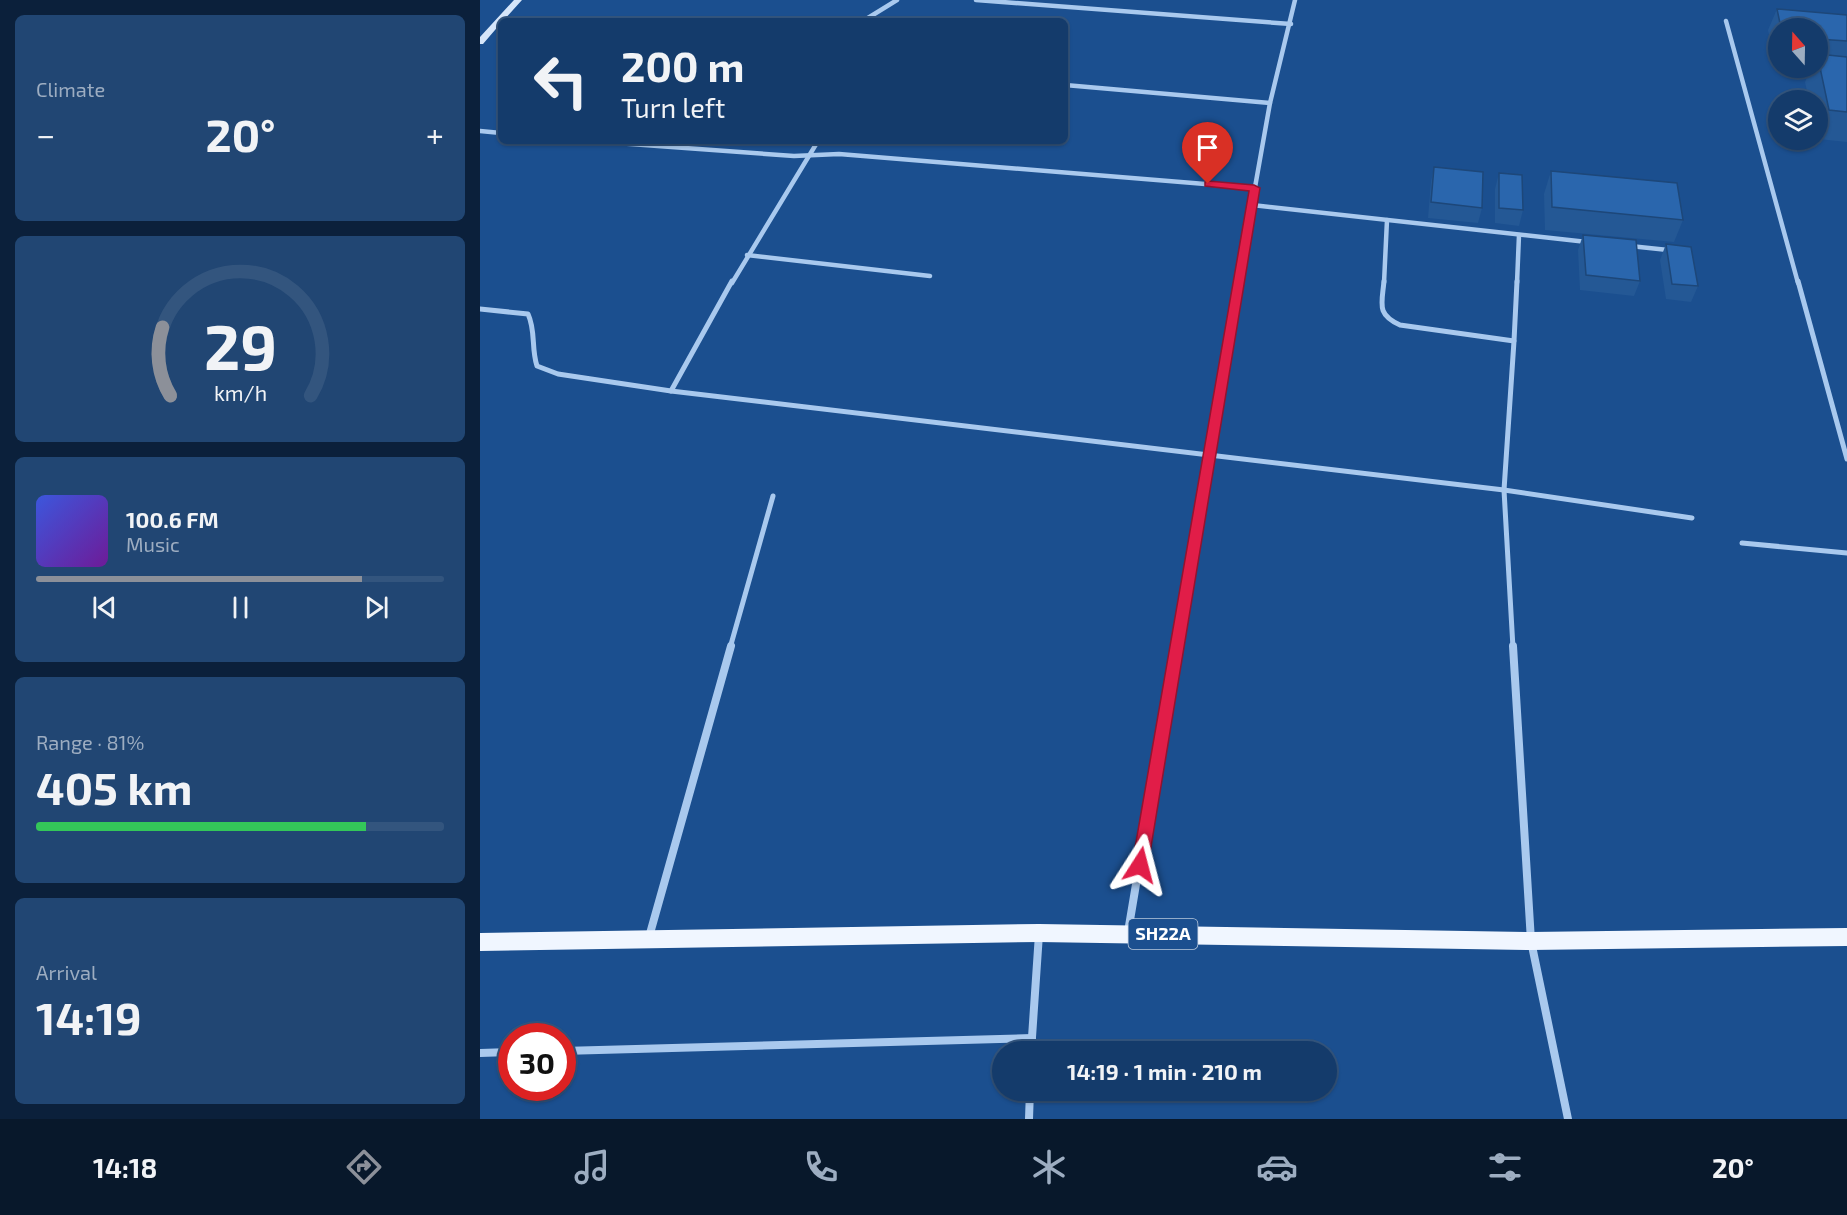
<!DOCTYPE html>
<html lang="en">
<head>
<meta charset="utf-8">
<style>
	:root { --surface:#143b6b; --page:#214673; --text:#f1f3f6; --muted:#9dadc1; --line:#33557e; --accent:#8c9099 }
	body { margin:0; font-family:"Exo 2",sans-serif; background:var(--page); color:var(--text); height:100vh; display:flex; flex-direction:column; font-size:22px; white-space:nowrap }
	* { box-sizing:border-box; margin:0 }
	p { font-size:20px; color:var(--muted) }
	.icon { flex:none; width:33px; height:33px; fill:none; stroke:currentColor; stroke-width:2; stroke-linecap:round; stroke-linejoin:round }
	.map { position:relative; flex:1; overflow:hidden }
	.drawer { display:flex; flex-direction:column; gap:15px; padding:15px; background:#0b203b; width:480px }
	.drawer>* { flex:none }
	.guide { position:absolute; left:18px; top:18px; width:570px; height:126px; border-radius:9px; box-shadow:0 2px 4px #0004,0 0 0 2px var(--line); background:#143b6b; color:var(--text); overflow:hidden }
	.needle { width:39px; rotate:340deg }
	.tools { position:absolute; left:1288px; top:18px; display:grid; gap:12px }
	.tools a { display:grid; place-items:center; width:60px; height:60px; border-radius:50%; background:var(--surface); box-shadow:0 2px 4px #0004,0 0 0 2px var(--line); font-size:30px }
	.speed { position:absolute; left:18px; top:1023px; display:flex; gap:12px; font-size:30px; font-weight:700; text-align:center }
	.speed>* { display:grid; place-content:center; width:78px; height:78px; border-radius:50%; background:var(--surface); box-shadow:0 2px 4px #0004,0 0 0 2px var(--line); line-height:1 }
	.speed .limit { border:9px solid #d22; background:#fff; color:#111 }
	.pin { position:absolute; display:grid; place-items:center; width:51px; height:51px; color:#fff; margin:-62px -26px; border-radius:50% 50% 50% 0; rotate:-45deg; box-shadow:0 0 6px #0007 }
	.pin .icon { rotate:45deg }
	.me { position:absolute; width:66px; margin:-33px; rotate:9deg; stroke-linejoin:round; filter:drop-shadow(0 0 4px #0008) }
	.turn { display:flex; align-items:center; gap:21px; height:126px; padding:0 24px; font-size:27px }
	.turn .icon { width:78px; height:78px; stroke-width:2.5 }
	.turn b { display:block; font-size:42px; line-height:51px }
	.big { font-size:45px; font-weight:700; line-height:1.1 }
	.drawer .widget { flex:1; display:flex; flex-direction:column; justify-content:center; gap:9px; min-width:0; padding:0 21px; border-radius:9px; background:var(--page) }
	.drawer .dial { align-items:center; gap:0 }
	.dial svg { height:156px; overflow:visible; fill:none; stroke:var(--line); stroke-width:7; stroke-linecap:round; text-anchor:middle }
	.dial text { fill:var(--text); stroke:none }
	.song { display:flex; align-items:center; gap:18px }
	.cover { width:72px; height:72px; border-radius:9px; background:linear-gradient(135deg,hsl(230 70% 55%),hsl(280 70% 35%)) }
	.played { height:6px; border-radius:3px; background:linear-gradient(90deg,var(--accent) 80%,var(--line) 80%) }
	.keys { display:flex; justify-content:space-around; direction:ltr }
	.heat { display:flex; justify-content:space-between; align-items:center; font-size:33px; direction:ltr }
	.charge { height:9px; border-radius:4px; background:linear-gradient(90deg,#34c759 81%,var(--line) 0) }
	.trip { position:absolute; left:512px; top:1041px; width:345px; height:60px; border-radius:30px; background:var(--surface); box-shadow:0 2px 4px #0004,0 0 0 2px var(--line); font-weight:700; line-height:60px; text-align:center }
	.menu { display:flex; height:96px; justify-content:space-around; align-items:center; background:#08182b; color:var(--muted) }
	.menu .icon { width:42px; height:42px }
	.menu .selected { color:var(--accent) }
	.menu b { font-size:27px; color:var(--text) }
	main { display:flex; flex:1; min-height:0 }
	.map>svg:first-child { display:block }
</style>
</head>
<body>
<main>
<section class="drawer">
<div class="widget"><p>Climate</p>
<div class="heat"><a>−</a><b class="big">20°</b><a>+</a></div>
</div>
<div class="widget dial"><svg viewBox="0 0 100 80">
<path d="M14 69A42 42 0 1 1 86 69"/>
<path d="M14 69A42 42 0 0 1 10 34" stroke="#8c9099"/>
<text x="50" y="56" font-size="32" font-weight="700">29</text>
<text x="50" y="72" font-size="11">km/h</text>
</svg></div>
<div class="widget">
<div class="song"><i class="cover"></i><div><b>100.6 FM</b><p>Music</p></div></div>
<div class="played"></div>
<div class="keys"><svg class="icon" aria-label="previous" viewBox="0 0 24 24"><path d="M18 5L8 12l10 7zM5 5v14"/></svg><svg class="icon" aria-label="pause" viewBox="0 0 24 24"><path d="M8 5v14M16 5v14"/></svg><svg class="icon" aria-label="next" viewBox="0 0 24 24"><path d="M6 5l10 7-10 7zM19 5v14"/></svg></div>
</div>
<div class="widget"><p>Range · 81%</p><b class="big">405 km</b><div class="charge"></div></div>
<div class="widget"><p>Arrival</p><b class="big">14:19</b></div>
</section>
<div class="map">
<svg width="1367" height="1119" viewBox="0 0 1367 1119">
	<rect width="100%" height="100%" fill="#1b4f8f"/>
	<g fill="none" stroke-linecap="round" stroke-linejoin="round">
		<g stroke="#a9c9ee" stroke-width="4.5">
			<polyline points="496,0 811,24"/>
			<polyline points="383,21 417,0"/>
			<polyline points="1246,21 1318,283"/>
			<polyline points="585,85 790,103"/>
			<polyline points="0,131 21,133"/>
			<polyline points="109,141 314,156 359,154 774,188"/>
			<polyline points="772,205 1107,242"/>
			<polyline points="1150,246 1188,250"/>
			<polyline points="267,255 450,276"/>
			<polyline points="252,283 338,141"/>
			<polyline points="758,283 790,103 815,0"/>
			<polyline points="904,283 907,220"/>
			<polyline points="1037,283 1039,235"/>
		</g>
		<g stroke="#a9c9ee" stroke-width="5">
			<path d="M904,281C902,304 896,314 920,325L1034,341L1024,490L1033,648"/>
			<polyline points="1318,281 1367,459"/>
			<path d="M0,309L48,314C56,331 51,348 57,366L78,374L191,391L1024,490L1212,518"/>
			<polyline points="1034,341 1037,281"/>
			<polyline points="191,391 252,281"/>
			<polyline points="1262,543 1367,553"/>
			<polyline points="250,648 293,496"/>
			<polyline points="696,648 758,281"/>
		</g>
		<g stroke="#a9c9ee" stroke-width="8">
			<polyline points="1033,646 1051,941 1088,1119"/>
			<polyline points="648,932 696,646"/>
			<polyline points="169,937 251,646"/>
			<polyline points="82,1051 552,1038"/>
			<polyline points="551,1052 559,934"/>
			<polyline points="0,1053 32,1052"/>
			<polyline points="549,1119 550,1090"/>
		</g>
		<polygon fill="#d6e6fa" fill-rule="evenodd" points="34,0 42,0 23,21 21,21 21,23 3,44 0,44 0,37"/>
		<polygon fill="#f0f6ff" fill-rule="evenodd" points="559,924 1051,932 1367,928 1367,946 1051,950 559,942 0,951 0,933"/>
	</g>
	<g fill="#245895">
		<polygon points="1297,9 1367,15 1367,142 1338,139 1338,100 1329,100 1325,82 1331,68 1338,68 1338,28 1299,28 1299,58 1294,57 1288,30"/>
		<polygon points="954,167 1002,208 998,223 948,218 951,182"/>
		<polygon points="1071,171 1203,220 1194,242 1065,230 1064,194"/>
		<polygon points="1019,173 1043,210 1039,226 1015,223 1015,189"/>
		<polygon points="1103,235 1160,281 1154,296 1100,290 1098,250"/>
		<polygon points="1186,244 1218,286 1211,302 1186,299 1180,260"/>
	</g>
	<g fill="#2a66ad" stroke="#1d4779" stroke-width="1.5">
		<polygon points="1297,9 1367,15 1367,41 1338,39 1338,28 1301,28"/>
		<polygon points="1338,54 1367,57 1367,112 1349,110 1338,58"/>
		<polygon points="954,167 1003,172 1002,208 951,202"/>
		<polygon points="1071,171 1197,183 1203,220 1072,207"/>
		<polygon points="1019,173 1042,175 1043,210 1019,208"/>
		<polygon points="1103,235 1156,240 1160,281 1106,275"/>
		<polygon points="1186,244 1211,247 1218,286 1192,284"/>
	</g>
	<polygon fill="#e11d48" stroke="#92132f" stroke-width="1.5" points="728,181 774,185 780,188 668,865 666,871 660,873 654,871 652,865 769,191 725,186 725,182"/>
	<g text-anchor="middle" stroke-width="6" stroke-linejoin="round" paint-order="stroke">
		<rect fill="#1b4f8f" stroke="#bbcadd" stroke-width="1.5" x="648.5" y="919" width="69" height="30" rx="4.5"/>
		<g font-size="18" font-weight="bold" fill="#fff">
			<text x="683" y="940">SH22A</text>
		</g>
	</g>
</svg>
<div class="tools">
<a><svg class="needle" viewBox="-14 -14 28 28"><path d="M0-13l5 13h-10z" fill="#e53935"/><path d="M0 13l5-13h-10z" fill="#9dadc1"/></svg></a>
<a><svg class="icon" aria-label="layers" viewBox="0 0 24 24"><path d="M12 4l9 5-9 5-9-5zM3 14l9 5 9-5"/></svg></a>
</div>
<div class="speed"><div class="limit">30</div></div>
<div class="pin" style="left:728px;top:184px;background:#d93025"><svg class="icon" aria-label="arrive" viewBox="0 0 24 24"><path d="M6 21V4h12l-3 4 3 4H6"/></svg></div>
<svg class="me" style="left:660px;top:865px" viewBox="-20 -20 40 40"><path d="M0-17L14 15 0 8-14 15z" fill="#e11d48" stroke="#fff" stroke-width="4"/></svg>
<div class="trip">14:19 · 1 min · 210 m</div>
<div class="guide">
<div class="turn"><svg class="icon" aria-label="left" viewBox="0 0 24 24"><path d="M17 20v-9H6M10 6l-5 5 5 5"/></svg><div><b>200 m</b>Turn left</div></div>
</div>
</div>
</main>
<nav class="menu">
<b>14:18</b>
<svg class="icon selected" aria-label="directions" viewBox="0 0 24 24"><path d="M12 3l9 9-9 9-9-9zM9 14v-3h6M13 9l2 2-2 2"/></svg>
<svg class="icon" aria-label="music" viewBox="0 0 24 24"><path d="M9 18V5l10-2v13"/><circle cx="6" cy="18" r="3"/><circle cx="16" cy="16" r="3"/></svg>
<svg class="icon" aria-label="phone" viewBox="0 0 24 24"><path d="M5 4h4l2 5-3 2q2 4 5 5l2-3 5 2v4C11 20 4 13 5 4z"/></svg>
<svg class="icon" aria-label="climate" viewBox="0 0 24 24"><path d="M12 3v18M4 7l16 10M4 17L20 7"/></svg>
<svg class="icon" aria-label="car" viewBox="0 0 24 24"><path d="M5 17H2v-5l4-1 3-4h7l3 4 3 1v5h-3M9 17h6M6 11h13"/><circle cx="7" cy="17" r="2"/><circle cx="17" cy="17" r="2"/></svg>
<svg class="icon" aria-label="filters" viewBox="0 0 24 24"><path d="M4 7h16M4 17h16"/><circle cx="9" cy="7" r="2"/><circle cx="15" cy="17" r="2"/></svg>
<b>20°</b>
</nav>
</body>
</html>
